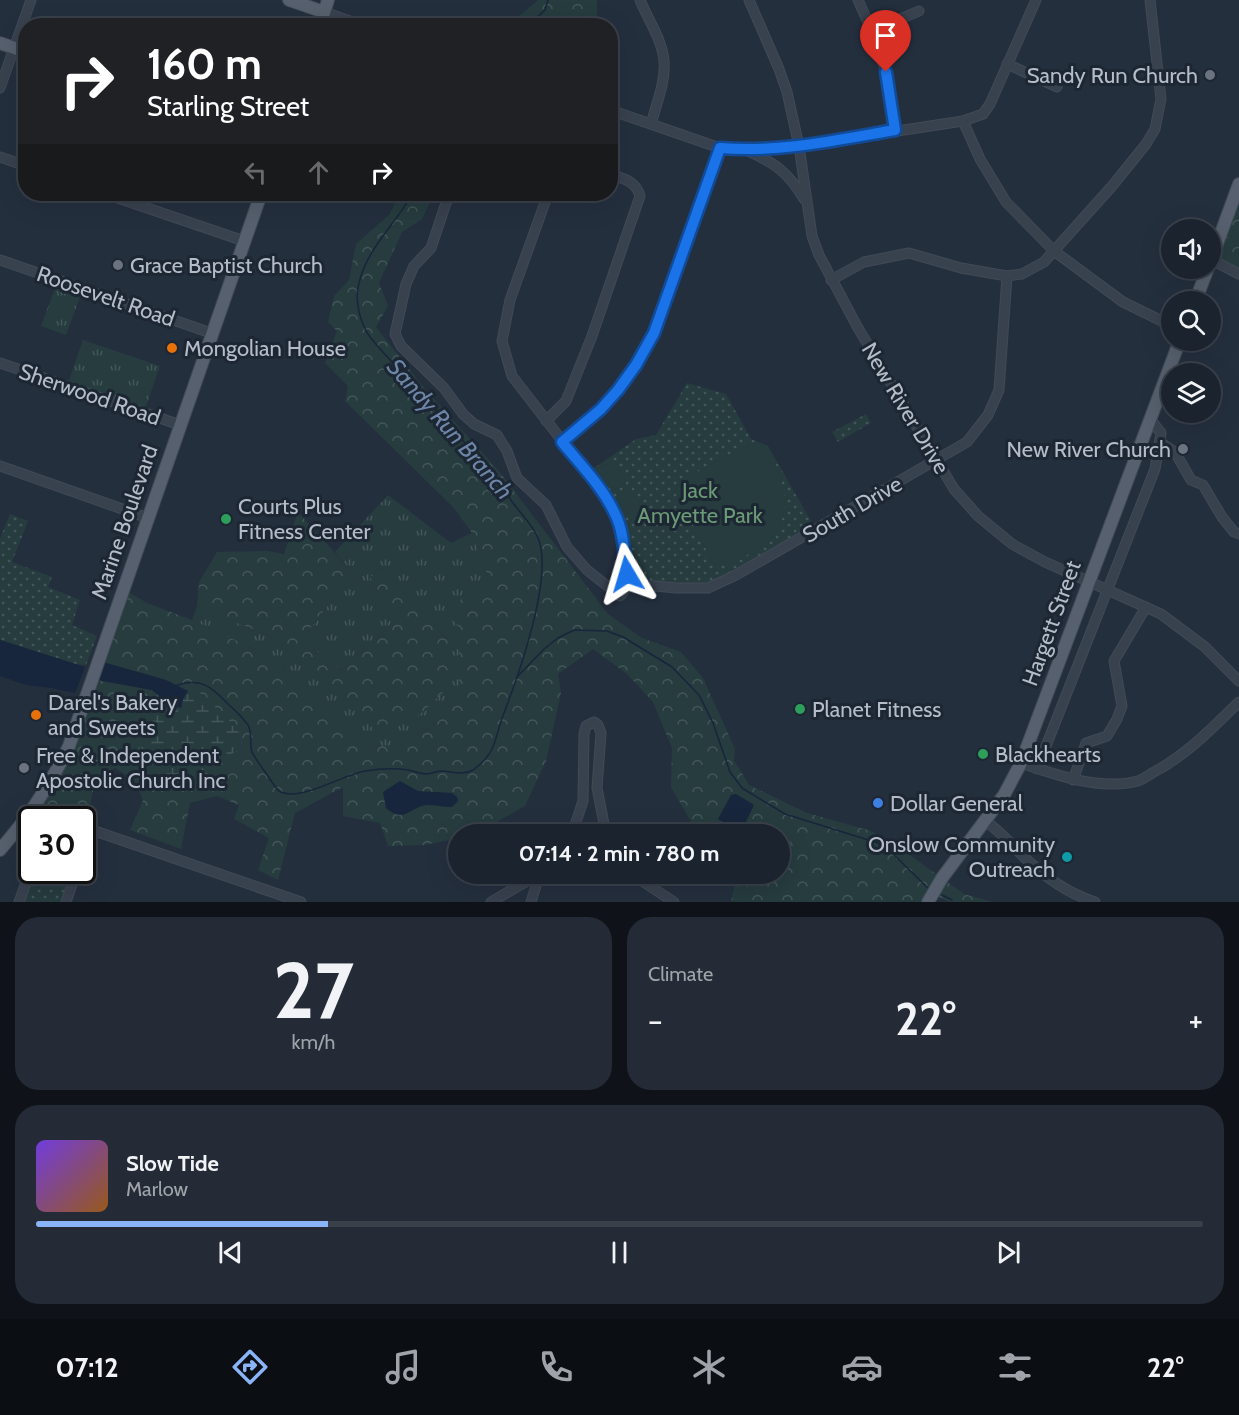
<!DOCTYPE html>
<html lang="en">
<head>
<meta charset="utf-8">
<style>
	:root { --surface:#1b232e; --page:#242b36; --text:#f1f3f6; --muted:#a0a4aa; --line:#39404a; --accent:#8ab4f8 }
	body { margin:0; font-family:Cabin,sans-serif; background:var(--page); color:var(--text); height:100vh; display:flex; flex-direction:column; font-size:22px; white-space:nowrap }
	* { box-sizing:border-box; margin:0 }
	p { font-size:20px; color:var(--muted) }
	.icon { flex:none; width:33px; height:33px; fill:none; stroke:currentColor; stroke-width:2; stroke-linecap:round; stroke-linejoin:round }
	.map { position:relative; height:902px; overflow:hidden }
	.drawer { display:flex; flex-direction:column; gap:15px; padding:15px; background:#0f1319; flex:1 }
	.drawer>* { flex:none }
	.guide { position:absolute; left:18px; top:18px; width:600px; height:183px; border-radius:24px; box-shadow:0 6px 24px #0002,0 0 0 2px var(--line); background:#202124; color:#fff; overflow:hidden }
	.buttons { position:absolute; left:1161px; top:219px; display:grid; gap:12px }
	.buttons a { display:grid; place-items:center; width:60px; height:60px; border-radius:50%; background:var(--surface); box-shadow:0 6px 24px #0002,0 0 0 2px var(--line); font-size:30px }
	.speed { position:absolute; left:18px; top:806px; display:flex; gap:12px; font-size:30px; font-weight:700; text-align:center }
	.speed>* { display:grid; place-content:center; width:78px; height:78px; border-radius:50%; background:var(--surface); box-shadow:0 6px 24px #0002,0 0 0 2px var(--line); line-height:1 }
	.speed .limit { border:3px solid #111; border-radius:9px; background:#fff; color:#111 }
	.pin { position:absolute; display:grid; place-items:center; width:51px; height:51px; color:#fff; margin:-62px -26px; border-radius:50% 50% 50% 0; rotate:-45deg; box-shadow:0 0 6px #0007 }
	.pin .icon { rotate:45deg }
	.me { position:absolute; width:66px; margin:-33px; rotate:353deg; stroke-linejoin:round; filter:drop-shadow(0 0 4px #0008) }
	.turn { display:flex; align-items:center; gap:21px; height:126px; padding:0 30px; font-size:27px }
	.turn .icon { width:78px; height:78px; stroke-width:2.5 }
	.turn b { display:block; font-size:42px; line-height:51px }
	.lanes { display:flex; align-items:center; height:57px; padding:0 30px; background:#0003; justify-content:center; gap:30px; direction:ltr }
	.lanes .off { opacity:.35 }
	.big { font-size:45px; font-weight:800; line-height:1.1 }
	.drawer .card { flex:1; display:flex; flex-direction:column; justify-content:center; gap:9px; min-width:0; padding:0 21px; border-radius:24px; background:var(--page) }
	.drawer .dial { align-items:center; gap:0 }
	.dial b { font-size:78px; line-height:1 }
	.song { display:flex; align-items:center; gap:18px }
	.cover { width:72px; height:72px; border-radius:9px; background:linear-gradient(135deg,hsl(260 70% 55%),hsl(30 70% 35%)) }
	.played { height:6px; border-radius:3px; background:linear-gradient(90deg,var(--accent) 25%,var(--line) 25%) }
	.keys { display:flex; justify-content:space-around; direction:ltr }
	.heat { display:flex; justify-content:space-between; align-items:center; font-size:33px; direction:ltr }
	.drawer .tiles { flex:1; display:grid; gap:15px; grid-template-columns:1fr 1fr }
	.card:last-child { grid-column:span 2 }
	.trip { position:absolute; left:448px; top:824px; width:342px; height:60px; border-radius:30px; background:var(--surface); box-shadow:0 6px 24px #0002,0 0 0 2px var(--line); font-weight:800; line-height:60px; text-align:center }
	.tabs { display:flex; height:96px; justify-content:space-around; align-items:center; background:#0b0e12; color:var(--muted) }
	.tabs .icon { width:42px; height:42px }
	.tabs .current { color:var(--accent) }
	.tabs b { font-size:27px; color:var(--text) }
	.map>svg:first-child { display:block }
</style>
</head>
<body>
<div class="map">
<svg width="1239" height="902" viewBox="0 0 1239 902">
	<defs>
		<pattern id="grass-tufts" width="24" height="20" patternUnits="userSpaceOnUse" patternTransform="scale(1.5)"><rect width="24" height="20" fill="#263c3f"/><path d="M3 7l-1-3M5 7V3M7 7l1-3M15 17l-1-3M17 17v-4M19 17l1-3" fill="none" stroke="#435659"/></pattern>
		<pattern id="forest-crowns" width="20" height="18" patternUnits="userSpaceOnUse" patternTransform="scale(1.5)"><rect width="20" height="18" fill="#263c3f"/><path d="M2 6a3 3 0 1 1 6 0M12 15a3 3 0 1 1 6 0" fill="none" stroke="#435659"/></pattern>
		<pattern id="wetland-marsh" width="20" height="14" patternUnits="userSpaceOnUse" patternTransform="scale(1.5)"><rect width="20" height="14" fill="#263c3f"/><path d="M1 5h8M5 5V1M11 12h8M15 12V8" fill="none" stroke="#435659"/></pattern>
		<pattern id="park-dots" width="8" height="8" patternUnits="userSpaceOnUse" patternTransform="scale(1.5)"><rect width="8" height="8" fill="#263c3f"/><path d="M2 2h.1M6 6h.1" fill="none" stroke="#435659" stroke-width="1.8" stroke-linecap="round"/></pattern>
	</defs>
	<rect width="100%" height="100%" fill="#242f3e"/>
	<g fill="url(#grass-tufts)">
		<polygon points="58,280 83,289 66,335 41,326"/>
		<polygon points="83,340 160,366 144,412 67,386"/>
		<polygon points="388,495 451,543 472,533 479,554 492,586 465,595 459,627 459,690 440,720 399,746 364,746 326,705 274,658 192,620 197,606 276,639 325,681 450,642 382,568 370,576 392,624 341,671 302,639 353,573 335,552"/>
	</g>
	<g fill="url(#forest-crowns)">
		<polygon points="538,0 597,0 597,25 514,25 517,18"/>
		<polygon points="1239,184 1239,274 1212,260"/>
		<polygon points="400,194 434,194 422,219 402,232 379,283 388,306 376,327 424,388 498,470 608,614 642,638 681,652 703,678 735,749 734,760 749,785 807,813 868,830 898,844 907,853 964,894 993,902 949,902 933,894 928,902 731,902 737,873 780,873 780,834 715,834 694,827 671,787 672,748 653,702 627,674 593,649 558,674 561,693 546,761 525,806 475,834 459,834 459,838 425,845 388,846 380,823 343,816 343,787 295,813 278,880 258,870 269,838 234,819 239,805 217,796 190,803 181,849 130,830 143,800 134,780 115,768 96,778 86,824 83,823 82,819 72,819 35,807 48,787 92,679 152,690 181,708 187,691 166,680 99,661 123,589 147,603 192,620 274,658 326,705 364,746 399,746 440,720 459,690 459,627 450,613 465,594 492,586 479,554 472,533 454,508 345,401 348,386 325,363 337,331 328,322 334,296 349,280 356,244 389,215"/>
		<polygon points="298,512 353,573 302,639 341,671 392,624 370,576 382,568 450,642 450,686 420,714 379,734 325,681 276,639 197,606 199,582 217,552 267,551 284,554"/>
	</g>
	<path fill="url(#wetland-marsh)" d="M188,691H195L200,693L239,730L243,749C220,755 211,777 192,783C179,788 146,784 137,773C133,768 134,761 134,755L150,736L153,698L158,694L169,704L181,708L183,699Z"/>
	<g fill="url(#park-dots)">
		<polygon points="687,383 726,394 751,439 768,446 816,530 708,588 635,584 627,574 616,514 587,473 636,439 656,435"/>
		<polygon points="866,414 871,423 838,442 832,432"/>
		<polygon points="10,514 28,521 12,562 52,577 48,587 80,600 72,625 97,636 86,665 75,664 0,640 0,538"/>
		<polygon points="32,870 77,870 66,902 19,902"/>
	</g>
	<g fill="#263c3f">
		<path d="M749,444L768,446C786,485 799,525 753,552C740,559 730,565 715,566L675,492L678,482Z"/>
		<polygon points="614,460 627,482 613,490 600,468"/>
		<polygon points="631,488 644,511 630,520 616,497"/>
	</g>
	<g fill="#17263c">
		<polygon points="0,640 85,667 75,693 51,688 26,685 0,676"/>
		<polygon points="99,661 166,680 188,691 183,699 181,708 169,704 152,690 92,679"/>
		<path d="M400,781L418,791L452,793L457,797L458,801L452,807C443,807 435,805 427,805C409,807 405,824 386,808L383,792Z"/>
		<polygon points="736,794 754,805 741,832 718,819 731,795"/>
	</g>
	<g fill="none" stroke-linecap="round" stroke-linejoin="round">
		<g stroke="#17263c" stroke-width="1.5">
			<polyline points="528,26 545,10 548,0"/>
			<polyline points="517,677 544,649 558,638 574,630 607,631 623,637 672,667 699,695 713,723 730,772 742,788 785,814 878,843 893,854 928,888"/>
			<path d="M175,686C200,677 211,686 228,704C235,710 242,717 248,725C253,734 249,743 252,752C253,755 277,790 279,791C299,803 342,775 365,771C378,769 395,768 408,770C414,771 420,774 426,774C431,774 435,772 440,771C451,771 463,776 473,770C480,765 488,757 492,749C497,738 499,725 504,713C519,674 554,576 538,538C533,525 521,514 513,503C482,459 444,420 408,380C396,366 382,352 370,337C360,323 354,300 359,283C367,248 396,224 412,194"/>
			<polyline points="942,895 952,900"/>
		</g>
		<g stroke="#414a57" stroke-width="11">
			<g id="minor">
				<path d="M640,0C648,20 662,39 664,61C666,81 656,105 651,124"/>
				<polyline points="749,0 779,69 787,92 799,146 812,236 819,255 858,328 954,489 978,516 1012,544 1045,562 1161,614 1205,647 1239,681"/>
				<polyline points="858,0 872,31 886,72 895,131"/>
				<polyline points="324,12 364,26"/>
				<polyline points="872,31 919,11"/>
				<polyline points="1007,64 1057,87"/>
				<polyline points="0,88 31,0"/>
				<polyline points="610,110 720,148 745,150 799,146 963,121 983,114 990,104 1036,0"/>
				<polyline points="963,121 980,159 1006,202 1054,251 1123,302 1172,326"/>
				<path d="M748,151C775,163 789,173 804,199"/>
				<polyline points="0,157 26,166"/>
				<polyline points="106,194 244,241"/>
				<polyline points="452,194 446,203 431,248 414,266 406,284 395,334 401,346 444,388 463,414 474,424 497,435 507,451 517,478 546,505 567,547 587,570 620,596 633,581"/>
				<polyline points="548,194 510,300 502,341 512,376 598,487 616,514 623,543 627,574 635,584 676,588 708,588 736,575 967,442 988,415 999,390 1007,276"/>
				<polyline points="0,260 211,333"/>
				<polyline points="1212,260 1239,274"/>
				<polyline points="831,280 864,262 909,253 961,268 1007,276 1022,274 1044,262 1113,185 1146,144 1155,129 1161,99 1150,0"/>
				<polyline points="0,363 180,425"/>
				<path d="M546,421L566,401L592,336L640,196C636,181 624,179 610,174"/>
				<polyline points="562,442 601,409 618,390 636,365 654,333 720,148"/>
				<polyline points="1160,442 1175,452 1191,480 1203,485 1222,517 1234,532 1239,534"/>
				<polyline points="0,466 148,518"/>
				<path d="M1021,763C1056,775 1100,791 1138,781C1143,779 1149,775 1154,772C1188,754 1212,728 1239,702"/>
				<polyline points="1037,769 1155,469 1161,433 1150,419"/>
				<polyline points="1073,780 1086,743 1107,736 1117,719 1122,706 1114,661 1146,607"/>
				<path d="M985,821C999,830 1008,841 1020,853C1041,874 1066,893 1095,902"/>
				<polyline points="572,834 583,801 584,734 586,726 594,722 598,725 601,733 597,788 606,834"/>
				<polyline points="82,855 92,830 301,902"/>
				<polyline points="636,873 645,883 674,902"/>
				<polyline points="19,902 32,866"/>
				<polyline points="66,902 77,870"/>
				<polyline points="491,902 541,873"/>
				<polyline points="531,902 539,876"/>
			</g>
		</g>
		<g stroke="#414a57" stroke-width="14">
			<g id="major">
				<polyline points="289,0 324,12"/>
				<polyline points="320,26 328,0"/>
				<polyline points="0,43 26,52"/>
				<polyline points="1210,263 1239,184"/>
				<polyline points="1195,302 1208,268"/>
				<path d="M0,850C28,818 51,784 69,746L261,194"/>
				<polyline points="928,902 942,878 1004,795 1021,763 1180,340"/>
			</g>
		</g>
		<use href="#minor" stroke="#38414e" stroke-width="9"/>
		<use href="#major" stroke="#56606e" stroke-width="12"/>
	</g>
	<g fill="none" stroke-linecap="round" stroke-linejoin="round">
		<g stroke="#114b97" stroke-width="15">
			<path id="route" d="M627,574C624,555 624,531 615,514C603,487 580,464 562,442L601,409L618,390L636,365L654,333L720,148C779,153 837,140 895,130L886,72"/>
		</g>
		<use href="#route" stroke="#1a73e8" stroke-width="10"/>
	</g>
	<g fill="#6b7280" stroke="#1d2633" stroke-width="2">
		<circle cx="1210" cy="75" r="6"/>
		<circle cx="118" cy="265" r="6"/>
		<circle cx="1183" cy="449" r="6"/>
		<circle cx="24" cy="768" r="6"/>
	</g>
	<g fill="#e8710a" stroke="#1d2633" stroke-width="2">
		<circle cx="172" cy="348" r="6"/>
		<circle cx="36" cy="715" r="6"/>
	</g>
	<g fill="#2e9e5b" stroke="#1d2633" stroke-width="2">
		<circle cx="226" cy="519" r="6"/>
		<circle cx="800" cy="709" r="6"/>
		<circle cx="983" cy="754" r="6"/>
	</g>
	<circle fill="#3f7fe0" stroke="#1d2633" stroke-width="2" cx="878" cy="803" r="6"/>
	<circle fill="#0f9aa8" stroke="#1d2633" stroke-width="2" cx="1067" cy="857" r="6"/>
	<g text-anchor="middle" stroke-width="6" stroke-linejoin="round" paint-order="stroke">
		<g font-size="22" fill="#b4bcc9" stroke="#1d2633" text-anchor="start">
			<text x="1198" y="83" text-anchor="end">Sandy Run Church</text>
			<text x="130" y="273">Grace Baptist Church</text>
			<text x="184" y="356">Mongolian House</text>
			<text x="1171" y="457" text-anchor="end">New River Church</text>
			<text x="238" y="514">Courts Plus<tspan x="238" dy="25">Fitness Center</tspan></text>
			<text x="48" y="710">Darel's Bakery<tspan x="48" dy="25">and Sweets</tspan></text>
			<text x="812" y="717">Planet Fitness</text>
			<text x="995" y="762">Blackhearts</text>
			<text x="36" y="763">Free &amp; Independent<tspan x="36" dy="25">Apostolic Church Inc</tspan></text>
			<text x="890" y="811">Dollar General</text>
			<text x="1055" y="852" text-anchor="end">Onslow Community<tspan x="1055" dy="25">Outreach</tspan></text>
		</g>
		<g font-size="22" fill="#b4bcc9" stroke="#1d2633">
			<text transform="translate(106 296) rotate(19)" y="8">Roosevelt Road</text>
			<text transform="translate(90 394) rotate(19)" y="8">Sherwood Road</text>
			<text transform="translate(906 408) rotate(59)" y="8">New River Drive</text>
			<text transform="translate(852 509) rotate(-30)" y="8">South Drive</text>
			<text transform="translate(124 522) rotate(-71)" y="8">Marine Boulevard</text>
			<text transform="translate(1051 623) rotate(-70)" y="8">Hargett Street</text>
		</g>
		<g font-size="22" fill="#6b9a76" stroke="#1d2633">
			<text x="700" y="498">Jack<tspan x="700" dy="25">Amyette Park</tspan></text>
		</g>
		<g font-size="24" font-style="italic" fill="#6d86a8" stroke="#1d2633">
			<text transform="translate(450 429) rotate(49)" y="8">Sandy Run Branch</text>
		</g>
	</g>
</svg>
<div class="buttons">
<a><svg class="icon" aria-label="sound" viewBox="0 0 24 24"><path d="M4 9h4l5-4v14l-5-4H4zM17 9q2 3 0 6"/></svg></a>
<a><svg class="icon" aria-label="search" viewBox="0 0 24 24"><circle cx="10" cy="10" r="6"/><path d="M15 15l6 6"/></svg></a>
<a><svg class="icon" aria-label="layers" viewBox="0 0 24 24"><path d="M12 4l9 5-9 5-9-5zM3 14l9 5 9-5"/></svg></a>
</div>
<div class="speed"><div class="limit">30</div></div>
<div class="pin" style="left:886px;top:72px;background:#d93025"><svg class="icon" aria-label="arrive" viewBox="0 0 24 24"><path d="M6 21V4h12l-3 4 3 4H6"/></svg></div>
<svg class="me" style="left:627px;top:574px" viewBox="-20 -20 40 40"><path d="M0-17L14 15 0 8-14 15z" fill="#1a73e8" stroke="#fff" stroke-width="4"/></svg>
<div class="trip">07:14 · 2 min · 780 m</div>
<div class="guide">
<div class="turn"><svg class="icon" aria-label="right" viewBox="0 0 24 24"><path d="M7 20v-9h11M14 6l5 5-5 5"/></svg><div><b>160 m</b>Starling Street</div></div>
<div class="lanes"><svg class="icon off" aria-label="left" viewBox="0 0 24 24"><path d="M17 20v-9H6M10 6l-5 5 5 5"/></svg><svg class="icon off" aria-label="ahead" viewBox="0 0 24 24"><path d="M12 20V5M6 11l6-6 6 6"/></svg><svg class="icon" aria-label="right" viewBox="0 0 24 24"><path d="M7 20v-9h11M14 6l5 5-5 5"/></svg></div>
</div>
</div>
<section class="drawer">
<div class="tiles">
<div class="card dial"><b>27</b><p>km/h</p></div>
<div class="card"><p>Climate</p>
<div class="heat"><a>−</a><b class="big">22°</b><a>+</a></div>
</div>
<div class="card">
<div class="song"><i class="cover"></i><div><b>Slow Tide</b><p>Marlow</p></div></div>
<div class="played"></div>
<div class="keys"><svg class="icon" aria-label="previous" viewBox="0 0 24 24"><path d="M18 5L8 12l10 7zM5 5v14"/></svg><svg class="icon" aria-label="pause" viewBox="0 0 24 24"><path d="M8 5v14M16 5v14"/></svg><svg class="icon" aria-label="next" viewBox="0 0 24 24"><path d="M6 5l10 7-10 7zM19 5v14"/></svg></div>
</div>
</div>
</section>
<nav class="tabs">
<b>07:12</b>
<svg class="icon current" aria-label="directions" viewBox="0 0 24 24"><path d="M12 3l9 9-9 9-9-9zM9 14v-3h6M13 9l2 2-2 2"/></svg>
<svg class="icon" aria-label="music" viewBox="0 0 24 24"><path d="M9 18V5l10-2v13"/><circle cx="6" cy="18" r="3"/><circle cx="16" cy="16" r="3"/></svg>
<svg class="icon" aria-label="phone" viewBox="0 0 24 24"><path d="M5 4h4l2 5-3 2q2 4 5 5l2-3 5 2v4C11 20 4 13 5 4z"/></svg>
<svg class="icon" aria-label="climate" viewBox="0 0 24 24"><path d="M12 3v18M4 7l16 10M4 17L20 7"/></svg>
<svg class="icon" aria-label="car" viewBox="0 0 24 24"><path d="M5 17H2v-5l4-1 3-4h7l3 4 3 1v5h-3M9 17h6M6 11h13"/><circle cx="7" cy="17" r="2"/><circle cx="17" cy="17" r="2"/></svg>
<svg class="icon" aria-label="filters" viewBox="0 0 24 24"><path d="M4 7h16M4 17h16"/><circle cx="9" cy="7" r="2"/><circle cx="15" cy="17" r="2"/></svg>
<b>22°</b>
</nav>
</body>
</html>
